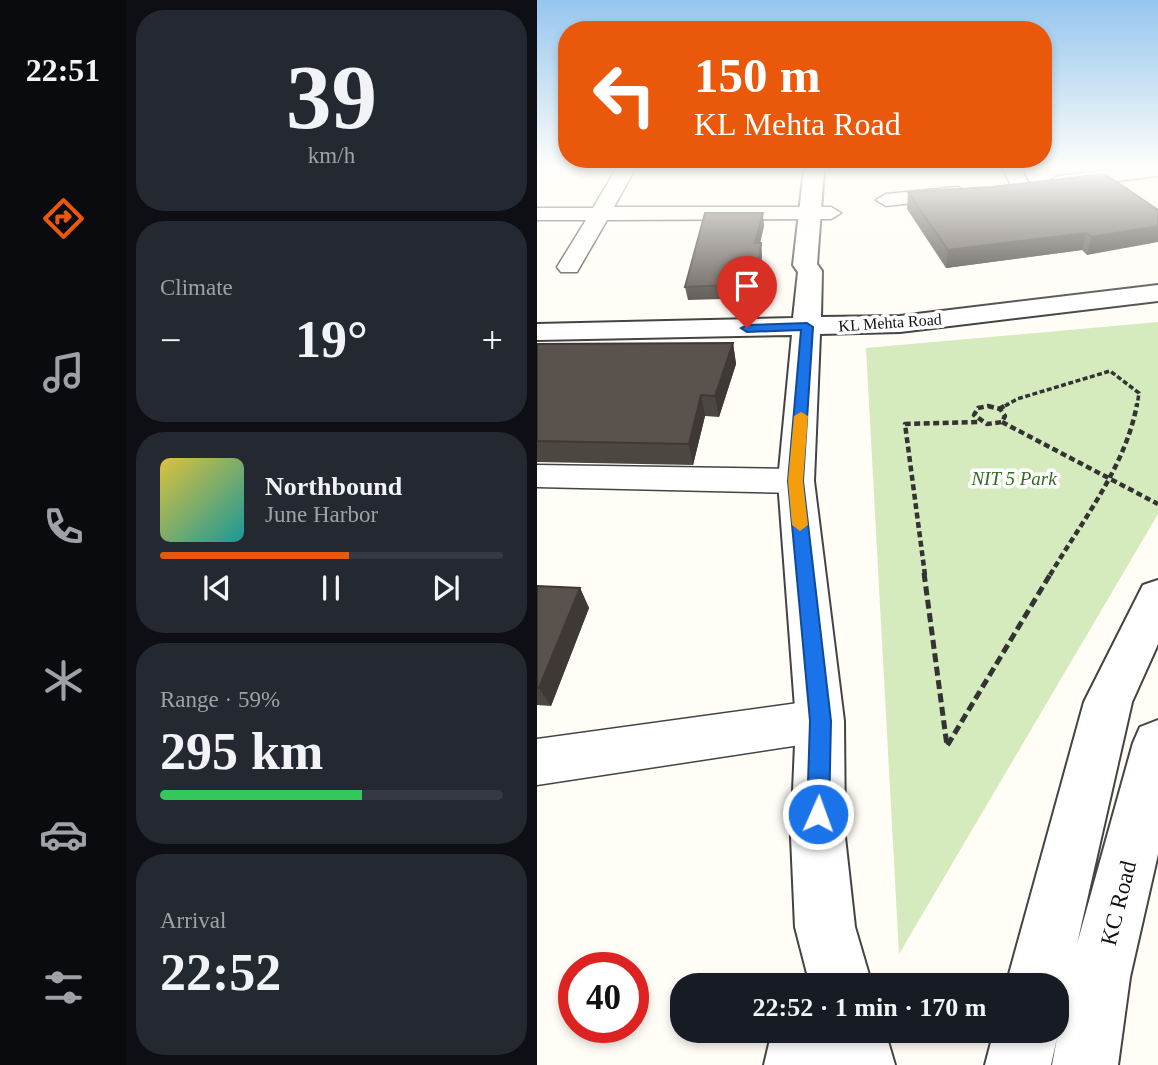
<!DOCTYPE html>
<html lang="en">
<head>
<meta charset="utf-8">
<style>
	:root { --surface:#171b24; --page:#242831; --text:#f1f3f6; --muted:#9ea1a6; --line:#363941; --accent:#ea580c }
	body { margin:0; font-family:Georgia,serif; background:var(--page); color:var(--text); height:100vh; display:flex; flex-direction:column; font-size:26px; white-space:nowrap }
	* { box-sizing:border-box; margin:0 }
	p { font-size:23px; color:var(--muted) }
	.icon { flex:none; width:38px; height:38px; fill:none; stroke:currentColor; stroke-width:2; stroke-linecap:round; stroke-linejoin:round }
	.map { position:relative; flex:1; overflow:hidden }
	.sheet { display:flex; flex-direction:column; gap:10px; padding:10px; background:#0d0f14; width:411px }
	.sheet>* { flex:none }
	.banner { position:absolute; left:21px; top:21px; width:494px; height:147px; border-radius:28px; box-shadow:0 4px 10px #0003; background:#ea580c; color:#fff; overflow:hidden }
	.speed { position:absolute; left:21px; top:952px; display:flex; gap:14px; font-size:35px; font-weight:700; text-align:center }
	.speed>* { display:grid; place-content:center; width:91px; height:91px; border-radius:50%; background:var(--surface); box-shadow:0 4px 10px #0003; line-height:1 }
	.speed .limit { border:10px solid #d22; background:#fff; color:#111 }
	.pin { position:absolute; display:grid; place-items:center; width:60px; height:60px; color:#fff; margin:-72px -30px; border-radius:50% 50% 50% 0; rotate:-45deg; box-shadow:0 0 7px #0007 }
	.pin .icon { rotate:45deg }
	.me { position:absolute; width:77px; margin:-38px; rotate:2deg; stroke-linejoin:round; filter:drop-shadow(0 0 5px #0008) }
	.turn { display:flex; align-items:center; gap:24px; height:147px; padding:0 21px; font-size:32px }
	.turn .icon { width:91px; height:91px; stroke-width:2.5 }
	.turn b { display:block; font-size:49px; line-height:60px }
	.big { font-size:52px; font-weight:700; line-height:1.1 }
	.sheet .tile { flex:1; display:flex; flex-direction:column; justify-content:center; gap:10px; min-width:0; padding:0 24px; border-radius:28px; background:var(--page) }
	.sheet .dial { align-items:center; gap:0 }
	.dial b { font-size:91px; line-height:1 }
	.song { display:flex; align-items:center; gap:21px }
	.cover { width:84px; height:84px; border-radius:10px; background:linear-gradient(135deg,hsl(50 70% 55%),hsl(180 70% 35%)) }
	.played { height:7px; border-radius:4px; background:linear-gradient(90deg,var(--accent) 55%,var(--line) 55%) }
	.keys { display:flex; justify-content:space-around; direction:ltr }
	.heat { display:flex; justify-content:space-between; align-items:center; font-size:38px; direction:ltr }
	.charge { height:10px; border-radius:5px; background:linear-gradient(90deg,#34c759 59%,var(--line) 0) }
	.trip { position:absolute; left:133px; top:973px; width:399px; height:70px; border-radius:28px; background:var(--surface); box-shadow:0 4px 10px #0003; font-weight:700; line-height:70px; text-align:center }
	main { display:flex; flex:1; min-height:0 }
	.menu { display:flex; flex-direction:column; width:126px; justify-content:space-around; align-items:center; background:#090b0e; color:var(--muted) }
	.menu .icon { width:49px; height:49px }
	.menu .selected { color:var(--accent) }
	.menu b { font-size:32px; color:var(--text) }
	.map>svg:first-child { display:block }
</style>
</head>
<body>
<main>
<nav class="menu">
<b>22:51</b>
<svg class="icon selected" aria-label="directions" viewBox="0 0 24 24"><path d="M12 3l9 9-9 9-9-9zM9 14v-3h6M13 9l2 2-2 2"/></svg>
<svg class="icon" aria-label="music" viewBox="0 0 24 24"><path d="M9 18V5l10-2v13"/><circle cx="6" cy="18" r="3"/><circle cx="16" cy="16" r="3"/></svg>
<svg class="icon" aria-label="phone" viewBox="0 0 24 24"><path d="M5 4h4l2 5-3 2q2 4 5 5l2-3 5 2v4C11 20 4 13 5 4z"/></svg>
<svg class="icon" aria-label="climate" viewBox="0 0 24 24"><path d="M12 3v18M4 7l16 10M4 17L20 7"/></svg>
<svg class="icon" aria-label="car" viewBox="0 0 24 24"><path d="M5 17H2v-5l4-1 3-4h7l3 4 3 1v5h-3M9 17h6M6 11h13"/><circle cx="7" cy="17" r="2"/><circle cx="17" cy="17" r="2"/></svg>
<svg class="icon" aria-label="filters" viewBox="0 0 24 24"><path d="M4 7h16M4 17h16"/><circle cx="9" cy="7" r="2"/><circle cx="15" cy="17" r="2"/></svg>
</nav>
<section class="sheet">
<div class="tile dial"><b>39</b><p>km/h</p></div>
<div class="tile"><p>Climate</p>
<div class="heat"><a>−</a><b class="big">19°</b><a>+</a></div>
</div>
<div class="tile">
<div class="song"><i class="cover"></i><div><b>Northbound</b><p>June Harbor</p></div></div>
<div class="played"></div>
<div class="keys"><svg class="icon" aria-label="previous" viewBox="0 0 24 24"><path d="M18 5L8 12l10 7zM5 5v14"/></svg><svg class="icon" aria-label="pause" viewBox="0 0 24 24"><path d="M8 5v14M16 5v14"/></svg><svg class="icon" aria-label="next" viewBox="0 0 24 24"><path d="M6 5l10 7-10 7zM19 5v14"/></svg></div>
</div>
<div class="tile"><p>Range · 59%</p><b class="big">295 km</b><div class="charge"></div></div>
<div class="tile"><p>Arrival</p><b class="big">22:52</b></div>
</section>
<div class="map">
<svg width="621" height="1065" viewBox="0 0 621 1065">
	<rect width="100%" height="100%" fill="#fffdf5"/>
	<polygon fill="#d5ebbd" points="621,322 621,514 362,954 329,348"/>
	<g fill="none" stroke-linecap="round" stroke-linejoin="round">
		<g stroke="#444" stroke-width="3">
			<g id="minor">
				<polygon points="79,169 98,169 77,207 294,207 304,213 294,219 70,220 40,272 24,272 20,267 49,220 0,220 0,208 56,208"/>
				<polygon points="466,169 484,169 494,187 491,191 477,191"/>
				<polygon points="579,169 621,169 621,176 521,188 511,182 521,176"/>
				<polygon points="421,187 431,193 428,197 349,206 339,200 349,194"/>
				<polygon points="0,465 259,469 271,473 276,481 271,489 259,493 0,487"/>
				<polygon points="283,700 299,706 306,721 299,736 283,742 0,785 0,739"/>
			</g>
		</g>
		<g stroke="#444" stroke-width="4">
			<g id="tertiary">
				<polygon points="267,169 287,169 280,264 285,271 284,317 363,316 621,285 621,301 363,332 283,334 277,481 307,721 308,837 318,927 335,985 273,985 258,927 254,837 259,721 241,481 255,335 0,340 0,324 256,318 261,272 256,265"/>
				<polygon points="621,580 621,644 595,702 540,944 596,743 603,727 621,720 621,854 593,977 581,1065 515,1065 520,1038 514,1065 448,1065 457,1031 520,1031 520,1027 521,1031 528,991 520,1008 520,985 469,985 547,702 606,585"/>
				<polygon points="235,1031 348,1031 358,1065 227,1065"/>
			</g>
		</g>
		<polyline stroke="#333" stroke-width="3.5" stroke-dasharray="5 2.5" stroke-linecap="butt" points="468,406 480,399 573,371 602,393 600,406"/>
		<g stroke="#333" stroke-width="4.5" stroke-dasharray="6 3.5" stroke-linecap="butt">
			<polygon points="451,406 463,409 468,416 465,422 450,424 437,415 441,408"/>
			<polyline points="462,409 471,404"/>
			<polyline points="465,422 621,504"/>
			<polyline points="388,575 368,424 443,422"/>
			<path d="M513,575C545,521 589,466 600,404"/>
		</g>
		<polyline stroke="#333" stroke-width="5" stroke-dasharray="9 4.5" stroke-linecap="butt" points="387,573 410,746 514,573"/>
		<use href="#minor" fill="#fff" fill-rule="evenodd"/>
		<use href="#tertiary" fill="#fff" fill-rule="evenodd"/>
	</g>
	<g fill="#4d4742">
		<polygon points="371,192 621,210 550,255 545,250 409,268 370,209"/>
		<polygon points="227,226 223,243 224,243 225,256 219,298 151,300 148,287"/>
		<polygon points="196,343 199,364 182,417 168,416 156,465 0,462 0,344"/>
		<polygon points="0,586 43,588 52,608 14,706 0,705"/>
	</g>
	<g fill="#3f3936">
		<polygon points="226,213 227,226 220,256 218,243"/>
		<polygon points="621,226 621,242 550,255 555,237"/>
		<polygon points="549,233 545,250 409,268 411,250"/>
		<polygon points="224,243 225,256 219,298 218,284"/>
		<polygon points="196,343 199,364 182,417 178,396"/>
		<polygon points="164,395 168,416 156,465 152,444"/>
		<polygon points="43,588 52,608 14,706 2,688"/>
	</g>
	<g fill="#5a524d" stroke="#3f3936" stroke-width="2">
		<polygon points="568,174 621,210 621,226 555,237 549,233 411,250 371,192 454,187"/>
		<polygon points="168,213 226,213 218,243 224,243 218,284 148,287"/>
		<polygon points="196,343 178,396 164,395 152,444 0,441 0,344"/>
		<polygon points="0,586 43,588 2,688 0,688"/>
	</g>
	<linearGradient id="sky" x2="0" y2="1"><stop stop-color="#95c6ee"/><stop offset="0.53" stop-color="#fffefa"/><stop offset="1" stop-color="#fffefa" stop-opacity="0"/></linearGradient>
	<rect width="621" height="318" fill="url(#sky)"/>
	<polygon fill="#1a73e8" stroke="#114b97" stroke-width="2" points="270,323 276,327 266,481 294,721 292,814 289,821 281,825 273,821 270,814 273,721 251,481 264,330 210,332 204,328 210,325"/>
	<polygon fill="#f59e0b" points="264,412 271,416 266,481 271,525 263,531 255,525 251,481 257,416"/>
	<g text-anchor="middle" stroke-width="7" stroke-linejoin="round" paint-order="stroke">
		<g font-size="16" fill="#111" stroke="#fff">
			<text transform="translate(353 322) rotate(-4)" y="6">KL Mehta Road</text>
		</g>
		<g font-size="19" font-style="italic" fill="#2f6b1f" stroke="#fff">
			<text x="477" y="485">NIT 5 Park</text>
		</g>
		<g font-size="23" fill="#111" stroke="#fff">
			<text transform="translate(581 903) rotate(-76)" y="8">KC Road</text>
		</g>
	</g>
</svg>
<div class="speed"><div class="limit">40</div></div>
<div class="pin" style="left:210px;top:328px;background:#d93025"><svg class="icon" aria-label="arrive" viewBox="0 0 24 24"><path d="M6 21V4h12l-3 4 3 4H6"/></svg></div>
<svg class="me" style="left:281px;top:814px" viewBox="-20 -20 40 40"><circle r="17" fill="#1a73e8" stroke="#fff" stroke-width="3"/><path d="M0-11L8 9 0 5-8 9z" fill="#fff"/></svg>
<div class="trip">22:52 · 1 min · 170 m</div>
<div class="banner">
<div class="turn"><svg class="icon" aria-label="left" viewBox="0 0 24 24"><path d="M17 20v-9H6M10 6l-5 5 5 5"/></svg><div><b>150 m</b>KL Mehta Road</div></div>
</div>
</div>
</main>
</body>
</html>
